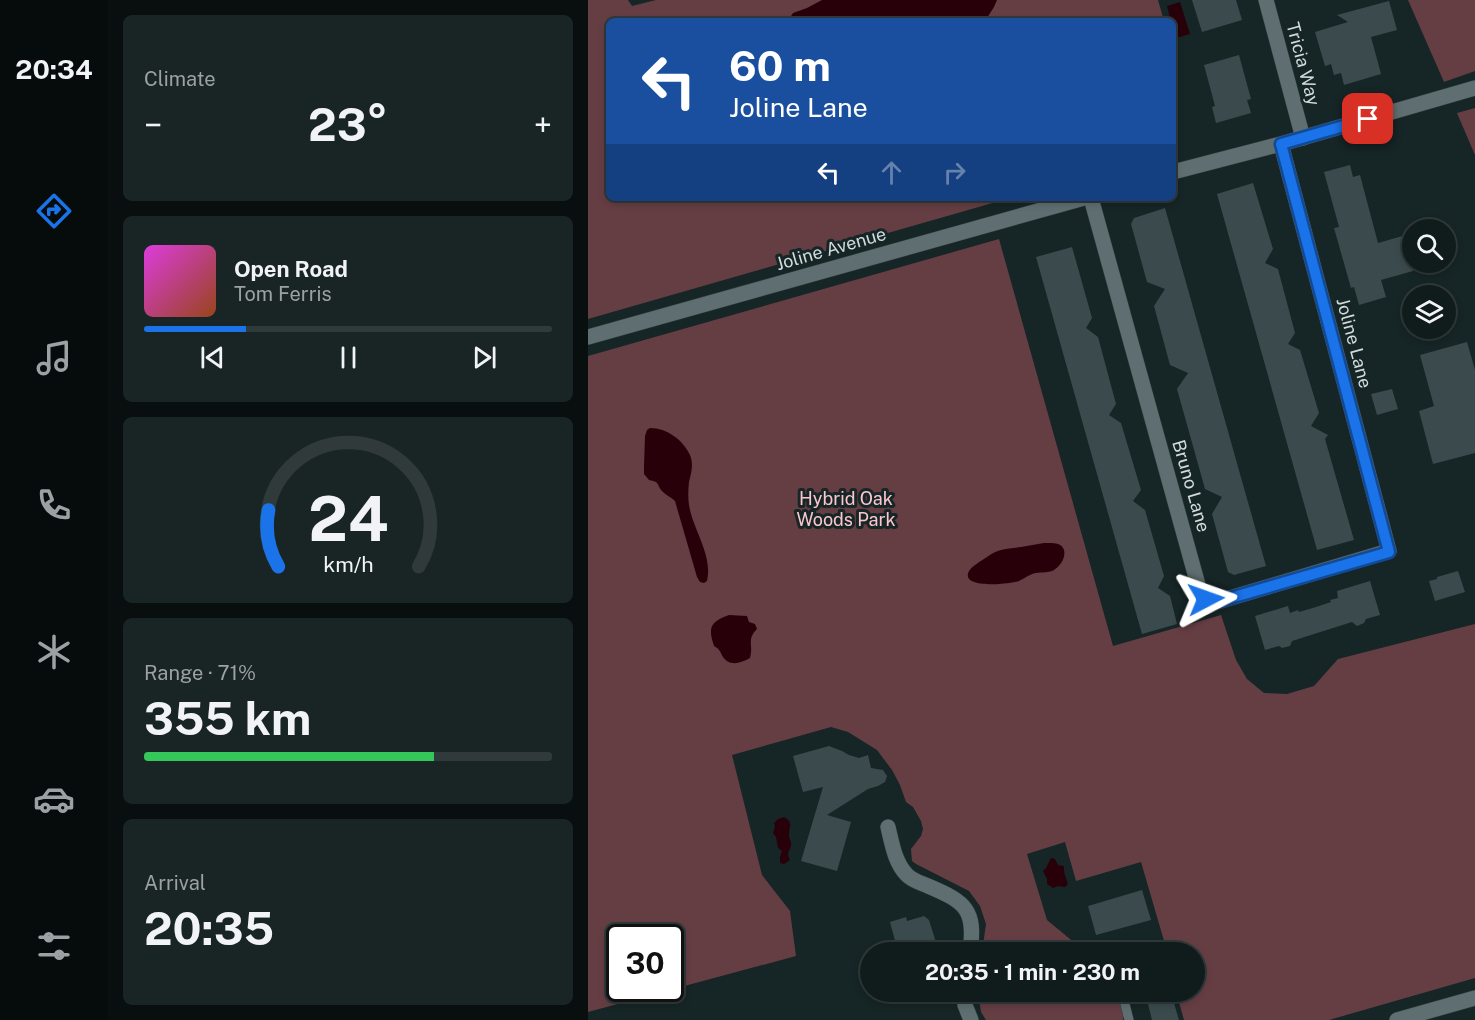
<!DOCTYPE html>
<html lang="en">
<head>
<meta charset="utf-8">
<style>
	:root { --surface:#101c1c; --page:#192525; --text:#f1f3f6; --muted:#9ca1a3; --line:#303a3b; --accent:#1a73e8 }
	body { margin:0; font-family:"Public Sans",sans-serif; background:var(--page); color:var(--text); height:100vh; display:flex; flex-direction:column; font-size:22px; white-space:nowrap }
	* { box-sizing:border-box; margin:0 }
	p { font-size:20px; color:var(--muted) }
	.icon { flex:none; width:33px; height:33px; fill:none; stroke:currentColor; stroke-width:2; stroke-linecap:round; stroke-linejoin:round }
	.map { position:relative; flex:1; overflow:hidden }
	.details { display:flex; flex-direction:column; gap:15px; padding:15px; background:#090f0f; width:480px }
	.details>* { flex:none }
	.top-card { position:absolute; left:18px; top:18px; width:570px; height:183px; border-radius:9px; box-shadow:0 3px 9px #0003,0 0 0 2px var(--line); background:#1a4fa0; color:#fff; overflow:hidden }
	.buttons { position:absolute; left:814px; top:219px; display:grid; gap:12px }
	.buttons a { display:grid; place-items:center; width:54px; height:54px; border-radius:50%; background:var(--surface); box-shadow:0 3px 9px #0003,0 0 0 2px var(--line); font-size:30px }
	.speed { position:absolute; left:18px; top:924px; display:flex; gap:12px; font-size:30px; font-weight:700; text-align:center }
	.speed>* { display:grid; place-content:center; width:78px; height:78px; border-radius:50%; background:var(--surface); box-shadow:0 3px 9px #0003,0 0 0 2px var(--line); line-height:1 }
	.speed .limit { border:3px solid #111; border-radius:9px; background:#fff; color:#111 }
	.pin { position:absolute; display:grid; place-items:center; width:51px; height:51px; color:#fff; margin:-26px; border-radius:12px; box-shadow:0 3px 9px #0006 }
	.me { position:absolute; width:66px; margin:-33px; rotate:86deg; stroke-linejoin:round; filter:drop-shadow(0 0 4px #0008) }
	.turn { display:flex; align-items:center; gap:21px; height:126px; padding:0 24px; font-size:27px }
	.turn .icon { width:78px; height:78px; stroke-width:2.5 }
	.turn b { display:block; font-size:42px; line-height:51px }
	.lanes { display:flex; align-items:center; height:57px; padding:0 24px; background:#0003; justify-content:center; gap:30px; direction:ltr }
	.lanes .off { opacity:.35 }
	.big { font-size:45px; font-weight:700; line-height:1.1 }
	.details .tile { flex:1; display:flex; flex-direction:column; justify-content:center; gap:9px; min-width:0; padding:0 21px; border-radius:9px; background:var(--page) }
	.details .dial { align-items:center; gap:0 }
	.dial svg { height:156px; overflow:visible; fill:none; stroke:var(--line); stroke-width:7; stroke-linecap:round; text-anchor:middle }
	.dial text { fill:var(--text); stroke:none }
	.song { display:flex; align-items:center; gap:18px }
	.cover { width:72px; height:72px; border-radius:9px; background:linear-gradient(135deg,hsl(300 70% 55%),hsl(20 70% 35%)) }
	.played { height:6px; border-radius:3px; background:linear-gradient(90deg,var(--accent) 25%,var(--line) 25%) }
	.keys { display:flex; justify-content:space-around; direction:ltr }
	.heat { display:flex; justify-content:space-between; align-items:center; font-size:33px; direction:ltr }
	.charge { height:9px; border-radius:4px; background:linear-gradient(90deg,#34c759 71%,var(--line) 0) }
	.trip { position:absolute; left:272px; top:942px; width:345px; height:60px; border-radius:30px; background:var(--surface); box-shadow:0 3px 9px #0003,0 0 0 2px var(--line); font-weight:700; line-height:60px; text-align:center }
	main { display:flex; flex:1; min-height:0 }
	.dock { display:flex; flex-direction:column; width:108px; justify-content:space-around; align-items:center; background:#060b0b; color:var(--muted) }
	.dock .icon { width:42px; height:42px }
	.dock .selected { color:var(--accent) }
	.dock b { font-size:27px; color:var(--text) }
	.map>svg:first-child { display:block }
</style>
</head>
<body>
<main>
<nav class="dock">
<b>20:34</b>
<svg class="icon selected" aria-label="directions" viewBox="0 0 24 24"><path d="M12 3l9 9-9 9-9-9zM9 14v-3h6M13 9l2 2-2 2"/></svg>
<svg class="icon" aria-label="music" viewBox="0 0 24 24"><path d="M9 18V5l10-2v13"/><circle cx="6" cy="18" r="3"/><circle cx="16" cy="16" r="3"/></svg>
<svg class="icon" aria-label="phone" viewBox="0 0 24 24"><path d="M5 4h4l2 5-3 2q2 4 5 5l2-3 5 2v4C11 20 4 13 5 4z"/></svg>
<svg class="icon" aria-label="climate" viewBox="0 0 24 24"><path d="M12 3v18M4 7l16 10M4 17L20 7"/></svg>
<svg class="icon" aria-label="car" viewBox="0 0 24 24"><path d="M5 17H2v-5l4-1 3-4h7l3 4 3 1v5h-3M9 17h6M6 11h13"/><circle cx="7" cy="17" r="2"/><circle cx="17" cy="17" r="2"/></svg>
<svg class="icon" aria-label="filters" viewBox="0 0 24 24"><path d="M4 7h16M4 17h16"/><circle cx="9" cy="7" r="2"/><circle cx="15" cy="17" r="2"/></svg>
</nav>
<section class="details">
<div class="tile"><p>Climate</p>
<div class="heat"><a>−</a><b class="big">23°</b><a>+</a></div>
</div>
<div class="tile">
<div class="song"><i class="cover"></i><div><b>Open Road</b><p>Tom Ferris</p></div></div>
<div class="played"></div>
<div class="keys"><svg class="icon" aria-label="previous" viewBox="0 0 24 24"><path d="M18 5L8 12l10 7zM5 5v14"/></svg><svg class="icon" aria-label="pause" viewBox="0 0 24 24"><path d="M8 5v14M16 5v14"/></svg><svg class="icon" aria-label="next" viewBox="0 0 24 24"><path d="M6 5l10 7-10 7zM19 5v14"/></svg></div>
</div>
<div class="tile dial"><svg viewBox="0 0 100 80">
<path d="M14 69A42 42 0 1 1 86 69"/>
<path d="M14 69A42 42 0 0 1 9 40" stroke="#1a73e8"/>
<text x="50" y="56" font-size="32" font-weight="700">24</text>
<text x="50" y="72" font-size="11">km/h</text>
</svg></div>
<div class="tile"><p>Range · 71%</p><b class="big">355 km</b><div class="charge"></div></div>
<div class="tile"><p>Arrival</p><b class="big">20:35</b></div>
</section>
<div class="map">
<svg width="887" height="1020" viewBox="0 0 887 1020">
	<rect width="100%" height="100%" fill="#162526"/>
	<g fill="#653e44" fill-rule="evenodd">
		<polygon points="0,0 40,0 44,6 68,0 570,0 576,21 21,21 21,198 422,198 0,319"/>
		<polygon points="820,0 887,0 887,71 856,82"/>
		<polygon points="887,108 887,155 869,113"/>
		<path d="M411,239L525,646L633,615L648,660L659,679L676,693L699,694L726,686L750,659L887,624V978L741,1020H596L588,992H606V952H576L579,951L553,862L488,881L477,842L439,854L459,920L488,944L501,952H394L398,924L392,906L381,891L328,864L324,861L323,849L333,836L335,829L333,821L325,807L318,802L312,785L304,770L289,750L260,732L243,727L144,755L174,875L202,911L208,956L0,1012V356ZM32,938H82V988H32Z"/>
		<polygon points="390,992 529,992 535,1012 535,1020 398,1020 393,1012"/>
	</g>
	<g fill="#28000a">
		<polygon points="234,0 409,0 406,7 397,21 200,21 205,13 219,8"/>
		<polygon points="592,2 602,34 588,38 585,28 585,21 583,21 579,6"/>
		<path d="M62,428C79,428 95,440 102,455C106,465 103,473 101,482C100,490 100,498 101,505C105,530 125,555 119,581L116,583L112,582L109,577L87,501C83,497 79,496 75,492C68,485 73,482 61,480L56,474V466L57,436L59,430Z"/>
		<path d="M456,543C463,543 474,542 476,550C478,558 472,566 466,570C461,573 454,572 448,573C442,574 437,578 431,581C424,584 371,590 381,571C384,566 393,561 399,557C411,548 419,549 433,547C441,546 448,544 456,543Z"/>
		<path d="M141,615L159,616L161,622L167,624L169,629C158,640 166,645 162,658C153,663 142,667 135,657C132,652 132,649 126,646C120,627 122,622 141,615Z"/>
		<path d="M196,817C206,823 201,826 201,835C201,839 204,842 203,846C201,853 198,852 202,860L196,864L192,863V857L194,851L190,848L188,837L185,833L187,827L186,823L190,819Z"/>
		<polygon points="463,858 467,859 470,865 476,866 476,872 480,884 477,887 470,886 465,888 459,884 459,879 455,871 458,868"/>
	</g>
	<g fill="#3b4b4d">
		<polygon points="604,0 648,0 654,20 614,32"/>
		<polygon points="801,1 809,30 783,37 793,74 756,85 753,73 746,75 743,64 737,66 727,32 760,22 749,15"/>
		<polygon points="651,55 663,99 659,100 663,113 628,123 624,107 627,106 616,65"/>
		<polygon points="762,165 765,177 772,175 790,243 825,233 825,271 793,280 798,297 771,305 766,287 763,288 746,228 751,227 736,172"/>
		<polygon points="665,183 685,249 677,263 690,269 707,333 700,344 712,350 731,413 723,426 740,435 737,439 766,540 729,550 629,194"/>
		<polygon points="577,208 678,566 646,575 640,572 624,514 634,497 617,489 589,389 600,373 582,365 566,306 577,289 559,282 543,224 546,218"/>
		<polygon points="484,247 504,318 498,328 510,337 528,404 521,415 533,423 553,490 545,501 557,510 576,576 570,588 582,596 589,624 554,634 448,257"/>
		<polygon points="879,342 887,370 887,453 845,464 831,411 846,406 832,355"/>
		<polygon points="804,389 810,409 789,415 783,394"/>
		<polygon points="870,571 877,592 847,601 841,581 849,579 849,577"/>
		<polygon points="782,581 792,615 778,619 776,623 769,626 764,622 704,641 702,646 694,648 691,646 677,650 667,616 700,606 702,613 710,610 711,612 728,607 743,602 742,600 750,598 749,591"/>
		<polygon points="241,746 254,751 261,755 271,758 280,755 283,768 295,770 299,776 297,782 290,786 280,789 239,815 263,822 249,871 213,861 235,787 215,792 205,756"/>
		<polygon points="554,890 563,920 508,935 500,906"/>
		<polygon points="336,916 341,920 351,952 310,952 302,922 318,917 319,921"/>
		<polygon points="583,993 591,1020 564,1020 559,1000"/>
	</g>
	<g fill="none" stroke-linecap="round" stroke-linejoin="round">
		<g stroke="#343f40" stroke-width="10">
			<g id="lane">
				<polyline points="523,948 524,952"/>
				<polyline points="534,992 541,1020"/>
			</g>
		</g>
		<g stroke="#343f40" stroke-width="16">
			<g id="street">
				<polyline points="678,0 715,138"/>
				<polyline points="585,172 693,144 887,88"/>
				<path d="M503,198L612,592C619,600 623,602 632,601L801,551L693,144"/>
				<polyline points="0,337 496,198"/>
				<path d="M300,827C304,844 307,863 319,875C325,881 333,883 340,886C378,902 388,910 382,952"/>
				<polyline points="377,992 377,1005 383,1020"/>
				<polyline points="809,1020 887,998"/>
			</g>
		</g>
		<use href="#lane" stroke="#5f6f71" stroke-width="9"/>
		<use href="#street" stroke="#5f6f71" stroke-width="15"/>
	</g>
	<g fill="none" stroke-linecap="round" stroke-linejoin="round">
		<g stroke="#114b97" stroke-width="15">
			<polyline id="route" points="618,599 624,602 632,601 801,552 693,144 780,119"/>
		</g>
		<use href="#route" stroke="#1a73e8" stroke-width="10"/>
	</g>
	<g text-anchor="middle" stroke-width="6" stroke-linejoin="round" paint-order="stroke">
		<g font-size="18" fill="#d3dcdd" stroke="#162526">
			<text transform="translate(715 64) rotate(75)" y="6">Tricia Way</text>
			<text transform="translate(243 249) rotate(-16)" y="6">Joline Avenue</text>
			<text transform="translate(766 343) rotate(75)" y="6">Joline Lane</text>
			<text transform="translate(603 486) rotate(74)" y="6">Bruno Lane</text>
		</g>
		<g font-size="18" fill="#fcc6ce" stroke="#162526">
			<text x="258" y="505">Hybrid Oak<tspan x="258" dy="21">Woods Park</tspan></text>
		</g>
	</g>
</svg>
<div class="buttons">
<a><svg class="icon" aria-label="search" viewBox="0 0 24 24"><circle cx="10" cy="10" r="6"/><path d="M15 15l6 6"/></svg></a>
<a><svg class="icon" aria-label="layers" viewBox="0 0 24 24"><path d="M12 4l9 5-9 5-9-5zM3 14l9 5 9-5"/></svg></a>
</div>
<div class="speed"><div class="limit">30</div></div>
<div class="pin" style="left:780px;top:119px;background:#d93025"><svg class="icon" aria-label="arrive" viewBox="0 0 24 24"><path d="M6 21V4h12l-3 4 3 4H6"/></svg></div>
<svg class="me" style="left:618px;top:599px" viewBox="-20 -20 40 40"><path d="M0-17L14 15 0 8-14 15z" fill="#1a73e8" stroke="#fff" stroke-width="4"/></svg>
<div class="trip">20:35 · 1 min · 230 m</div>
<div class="top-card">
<div class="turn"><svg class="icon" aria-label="left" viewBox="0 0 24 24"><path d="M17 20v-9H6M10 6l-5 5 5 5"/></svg><div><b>60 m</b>Joline Lane</div></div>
<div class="lanes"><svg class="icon" aria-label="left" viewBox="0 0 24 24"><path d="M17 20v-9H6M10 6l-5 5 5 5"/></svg><svg class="icon off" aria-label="ahead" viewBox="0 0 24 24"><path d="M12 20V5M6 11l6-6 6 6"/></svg><svg class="icon off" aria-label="right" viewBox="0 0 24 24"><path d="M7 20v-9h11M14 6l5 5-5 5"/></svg></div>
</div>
</div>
</main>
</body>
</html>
